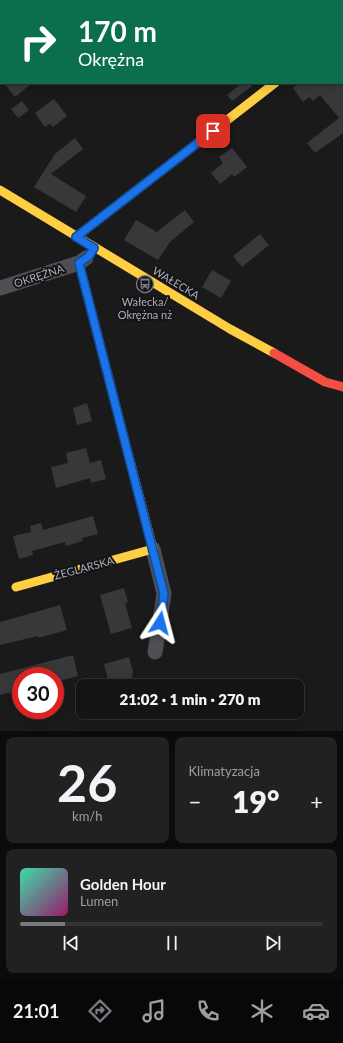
<!DOCTYPE html>
<html lang="pl">
<head>
<meta charset="utf-8">
<style>
	:root { --surface:#141414; --page:#212122; --text:#f1f3f6; --muted:#9d9ea0; --line:#333334; --accent:#797b82 }
	body { margin:0; font-family:Lato,sans-serif; background:var(--page); color:var(--text); height:100vh; display:flex; flex-direction:column; font-size:15px; white-space:nowrap }
	* { box-sizing:border-box; margin:0 }
	p { font-size:13px; color:var(--muted) }
	.icon { flex:none; width:22px; height:22px; fill:none; stroke:currentColor; stroke-width:2; stroke-linecap:round; stroke-linejoin:round }
	.map { position:relative; height:731px; overflow:hidden }
	.drawer { display:flex; flex-direction:column; gap:6px; padding:6px; background:#0b0b0b; flex:1 }
	.drawer>* { flex:none }
	.hud { position:absolute; left:0px; top:0px; width:343px; height:84px; box-shadow:0 2px 10px #0003,0 0 0 1px var(--line); background:#0b6e4f; color:#fff; overflow:hidden }
	.speed { position:absolute; left:12px; top:667px; display:flex; gap:8px; font-size:20px; font-weight:700; text-align:center }
	.speed>* { display:grid; place-content:center; width:52px; height:52px; border-radius:50%; background:var(--surface); box-shadow:0 2px 10px #0003,0 0 0 1px var(--line); line-height:1 }
	.speed .limit { border:6px solid #d22; background:#fff; color:#111 }
	.pin { position:absolute; display:grid; place-items:center; width:34px; height:34px; color:#fff; margin:-17px; border-radius:8px; box-shadow:0 2px 6px #0006 }
	.me { position:absolute; width:44px; margin:-22px; rotate:9deg; stroke-linejoin:round; filter:drop-shadow(0 0 3px #0008) }
	.turn { display:flex; align-items:center; gap:14px; height:84px; padding:0 12px; font-size:18px }
	.turn .icon { width:52px; height:52px; stroke-width:2.5 }
	.turn b { display:block; font-size:28px; line-height:34px }
	.big { font-size:30px; font-weight:800; line-height:1.1 }
	.drawer .widget { flex:1; display:flex; flex-direction:column; justify-content:center; gap:6px; min-width:0; padding:0 14px; border-radius:8px; background:var(--page) }
	.drawer .dial { align-items:center; gap:0 }
	.dial b { font-size:52px; line-height:1 }
	.song { display:flex; align-items:center; gap:12px }
	.cover { width:48px; height:48px; border-radius:6px; background:linear-gradient(135deg,hsl(160 70% 55%),hsl(320 70% 35%)) }
	.played { height:4px; border-radius:2px; background:linear-gradient(90deg,var(--accent) 15%,var(--line) 15%) }
	.keys { display:flex; justify-content:space-around; direction:ltr }
	.heat { display:flex; justify-content:space-between; align-items:center; font-size:22px; direction:ltr }
	.drawer .tiles { flex:1; display:grid; gap:6px; grid-template-columns:1fr 1fr }
	.widget:last-child { grid-column:span 2 }
	.trip { position:absolute; left:76px; top:679px; width:228px; height:40px; border-radius:8px; background:var(--surface); box-shadow:0 2px 10px #0003,0 0 0 1px var(--line); font-weight:800; line-height:40px; text-align:center }
	.tabs { display:flex; height:64px; justify-content:space-around; align-items:center; background:#080808; color:var(--muted) }
	.tabs .icon { width:28px; height:28px }
	.tabs .current { color:var(--accent) }
	.tabs b { font-size:18px; color:var(--text) }
	.map>svg:first-child { display:block }
</style>
</head>
<body>
<div class="map">
<svg width="343" height="731" viewBox="0 0 343 731">
	<rect width="100%" height="100%" fill="#1a1a1a"/>
	<g fill="#38383a">
		<polygon points="4,83 32,83 15,97"/>
		<polygon points="242,83 250,83 252,86 232,101 227,95"/>
		<polygon points="299,83 343,83 343,133 315,153 307,143 339,118 320,95 313,101 309,97 303,102 293,88"/>
		<polygon points="54,99 67,116 53,127 50,124 45,127 35,113"/>
		<polygon points="22,101 29,110 18,118 11,109"/>
		<polygon points="75,138 83,149 51,174 86,196 76,212 34,187 55,154"/>
		<polygon points="232,148 247,167 234,177 232,174 220,184 211,173 223,163 219,157"/>
		<polygon points="185,210 194,222 170,242 158,260 124,240 136,220 157,232"/>
		<polygon points="260,234 269,245 242,267 233,256"/>
		<polygon points="212,270 231,281 221,298 202,287"/>
		<polygon points="87,403 92,421 77,425 73,408"/>
		<polygon points="86,448 90,463 101,460 106,479 91,483 90,478 56,488 51,467 68,463 66,453"/>
		<polygon points="93,516 98,534 82,538 83,541 66,546 65,542 32,551 33,555 19,559 13,536 31,532 30,526 41,523 43,530"/>
		<polygon points="124,588 128,602 125,603 132,628 111,634 100,595"/>
		<polygon points="60,605 67,630 38,638 38,636 0,645 0,622"/>
		<polygon points="73,655 78,676 55,682 55,676 21,676 21,690 0,695 0,674"/>
		<polygon points="129,657 133,672 131,686 106,686 108,680 104,664"/>
	</g>
	<g fill="none" stroke-linecap="round" stroke-linejoin="round">
		<g stroke="#4e4f53" stroke-width="15">
			<polyline points="311,0 312,1"/>
			<polyline points="342,31 343,31"/>
			<polyline points="0,288 79,263 86,258"/>
			<polyline points="153,549 164,594 155,652"/>
		</g>
		<g stroke="#ffcf43" stroke-width="9">
			<polyline points="0,190 230,329 274,353"/>
			<polyline points="76,237 275,83"/>
			<polyline points="16,587 153,549 129,457"/>
		</g>
		<g stroke="#f24e42" stroke-width="9">
			<polyline points="79,263 129,457"/>
			<polyline points="274,353 325,382 343,387"/>
		</g>
	</g>
	<g fill="none" stroke-linecap="round" stroke-linejoin="round">
		<g stroke="#114b97" stroke-width="10">
			<polyline id="route" points="160,623 164,594 79,263 89,256 94,248 76,237 213,131"/>
		</g>
		<use href="#route" stroke="#1a73e8" stroke-width="7"/>
	</g>
	<defs>
		<g id="bus-ring" transform="scale(0.9)"><circle r="9.5" fill="#141416" stroke="#797b82" stroke-width="1.5"/><path d="M-5-6H5V4H4V6H2V4H-2V6H-4V4H-5ZM-3.5-4V0h7V-4ZM-3.5 1.2v1.5H-2V1.2ZM2 1.2v1.5H3.5V1.2Z" fill="#797b82"/></g>
	</defs>
	<g fill-rule="evenodd">
		<use href="#bus-ring" x="145" y="284"/>
	</g>
	<g text-anchor="middle" stroke-width="4" stroke-linejoin="round" paint-order="stroke">
		<g font-size="11" fill="#acafba" stroke="#141416">
			<text transform="translate(39 276) rotate(-18)" y="4">OKRĘŻNA</text>
			<text transform="translate(176 283) rotate(31)" y="4">WAŁECKA</text>
			<text transform="translate(84 568) rotate(-15)" y="4">ŻEGLARSKA</text>
		</g>
		<g font-size="11" fill="#acafba" stroke="#141416">
			<text x="145" y="306">Wałecka/<tspan x="145" dy="13">Okrężna nż</tspan></text>
		</g>
	</g>
</svg>
<div class="speed"><div class="limit">30</div></div>
<div class="pin" style="left:213px;top:131px;background:#d93025"><svg class="icon" aria-label="arrive" viewBox="0 0 24 24"><path d="M6 21V4h12l-3 4 3 4H6"/></svg></div>
<svg class="me" style="left:160px;top:623px" viewBox="-20 -20 40 40"><path d="M0-17L14 15 0 8-14 15z" fill="#1a73e8" stroke="#fff" stroke-width="4"/></svg>
<div class="trip">21:02 · 1 min · 270 m</div>
<div class="hud">
<div class="turn"><svg class="icon" aria-label="right" viewBox="0 0 24 24"><path d="M7 20v-9h11M14 6l5 5-5 5"/></svg><div><b>170 m</b>Okrężna</div></div>
</div>
</div>
<section class="drawer">
<div class="tiles">
<div class="widget dial"><b>26</b><p>km/h</p></div>
<div class="widget"><p>Klimatyzacja</p>
<div class="heat"><a>−</a><b class="big">19°</b><a>+</a></div>
</div>
<div class="widget">
<div class="song"><i class="cover"></i><div><b>Golden Hour</b><p>Lumen</p></div></div>
<div class="played"></div>
<div class="keys"><svg class="icon" aria-label="previous" viewBox="0 0 24 24"><path d="M18 5L8 12l10 7zM5 5v14"/></svg><svg class="icon" aria-label="pause" viewBox="0 0 24 24"><path d="M8 5v14M16 5v14"/></svg><svg class="icon" aria-label="next" viewBox="0 0 24 24"><path d="M6 5l10 7-10 7zM19 5v14"/></svg></div>
</div>
</div>
</section>
<nav class="tabs">
<b>21:01</b>
<svg class="icon current" aria-label="directions" viewBox="0 0 24 24"><path d="M12 3l9 9-9 9-9-9zM9 14v-3h6M13 9l2 2-2 2"/></svg>
<svg class="icon" aria-label="music" viewBox="0 0 24 24"><path d="M9 18V5l10-2v13"/><circle cx="6" cy="18" r="3"/><circle cx="16" cy="16" r="3"/></svg>
<svg class="icon" aria-label="phone" viewBox="0 0 24 24"><path d="M5 4h4l2 5-3 2q2 4 5 5l2-3 5 2v4C11 20 4 13 5 4z"/></svg>
<svg class="icon" aria-label="climate" viewBox="0 0 24 24"><path d="M12 3v18M4 7l16 10M4 17L20 7"/></svg>
<svg class="icon" aria-label="car" viewBox="0 0 24 24"><path d="M5 17H2v-5l4-1 3-4h7l3 4 3 1v5h-3M9 17h6M6 11h13"/><circle cx="7" cy="17" r="2"/><circle cx="17" cy="17" r="2"/></svg>
</nav>
</body>
</html>
